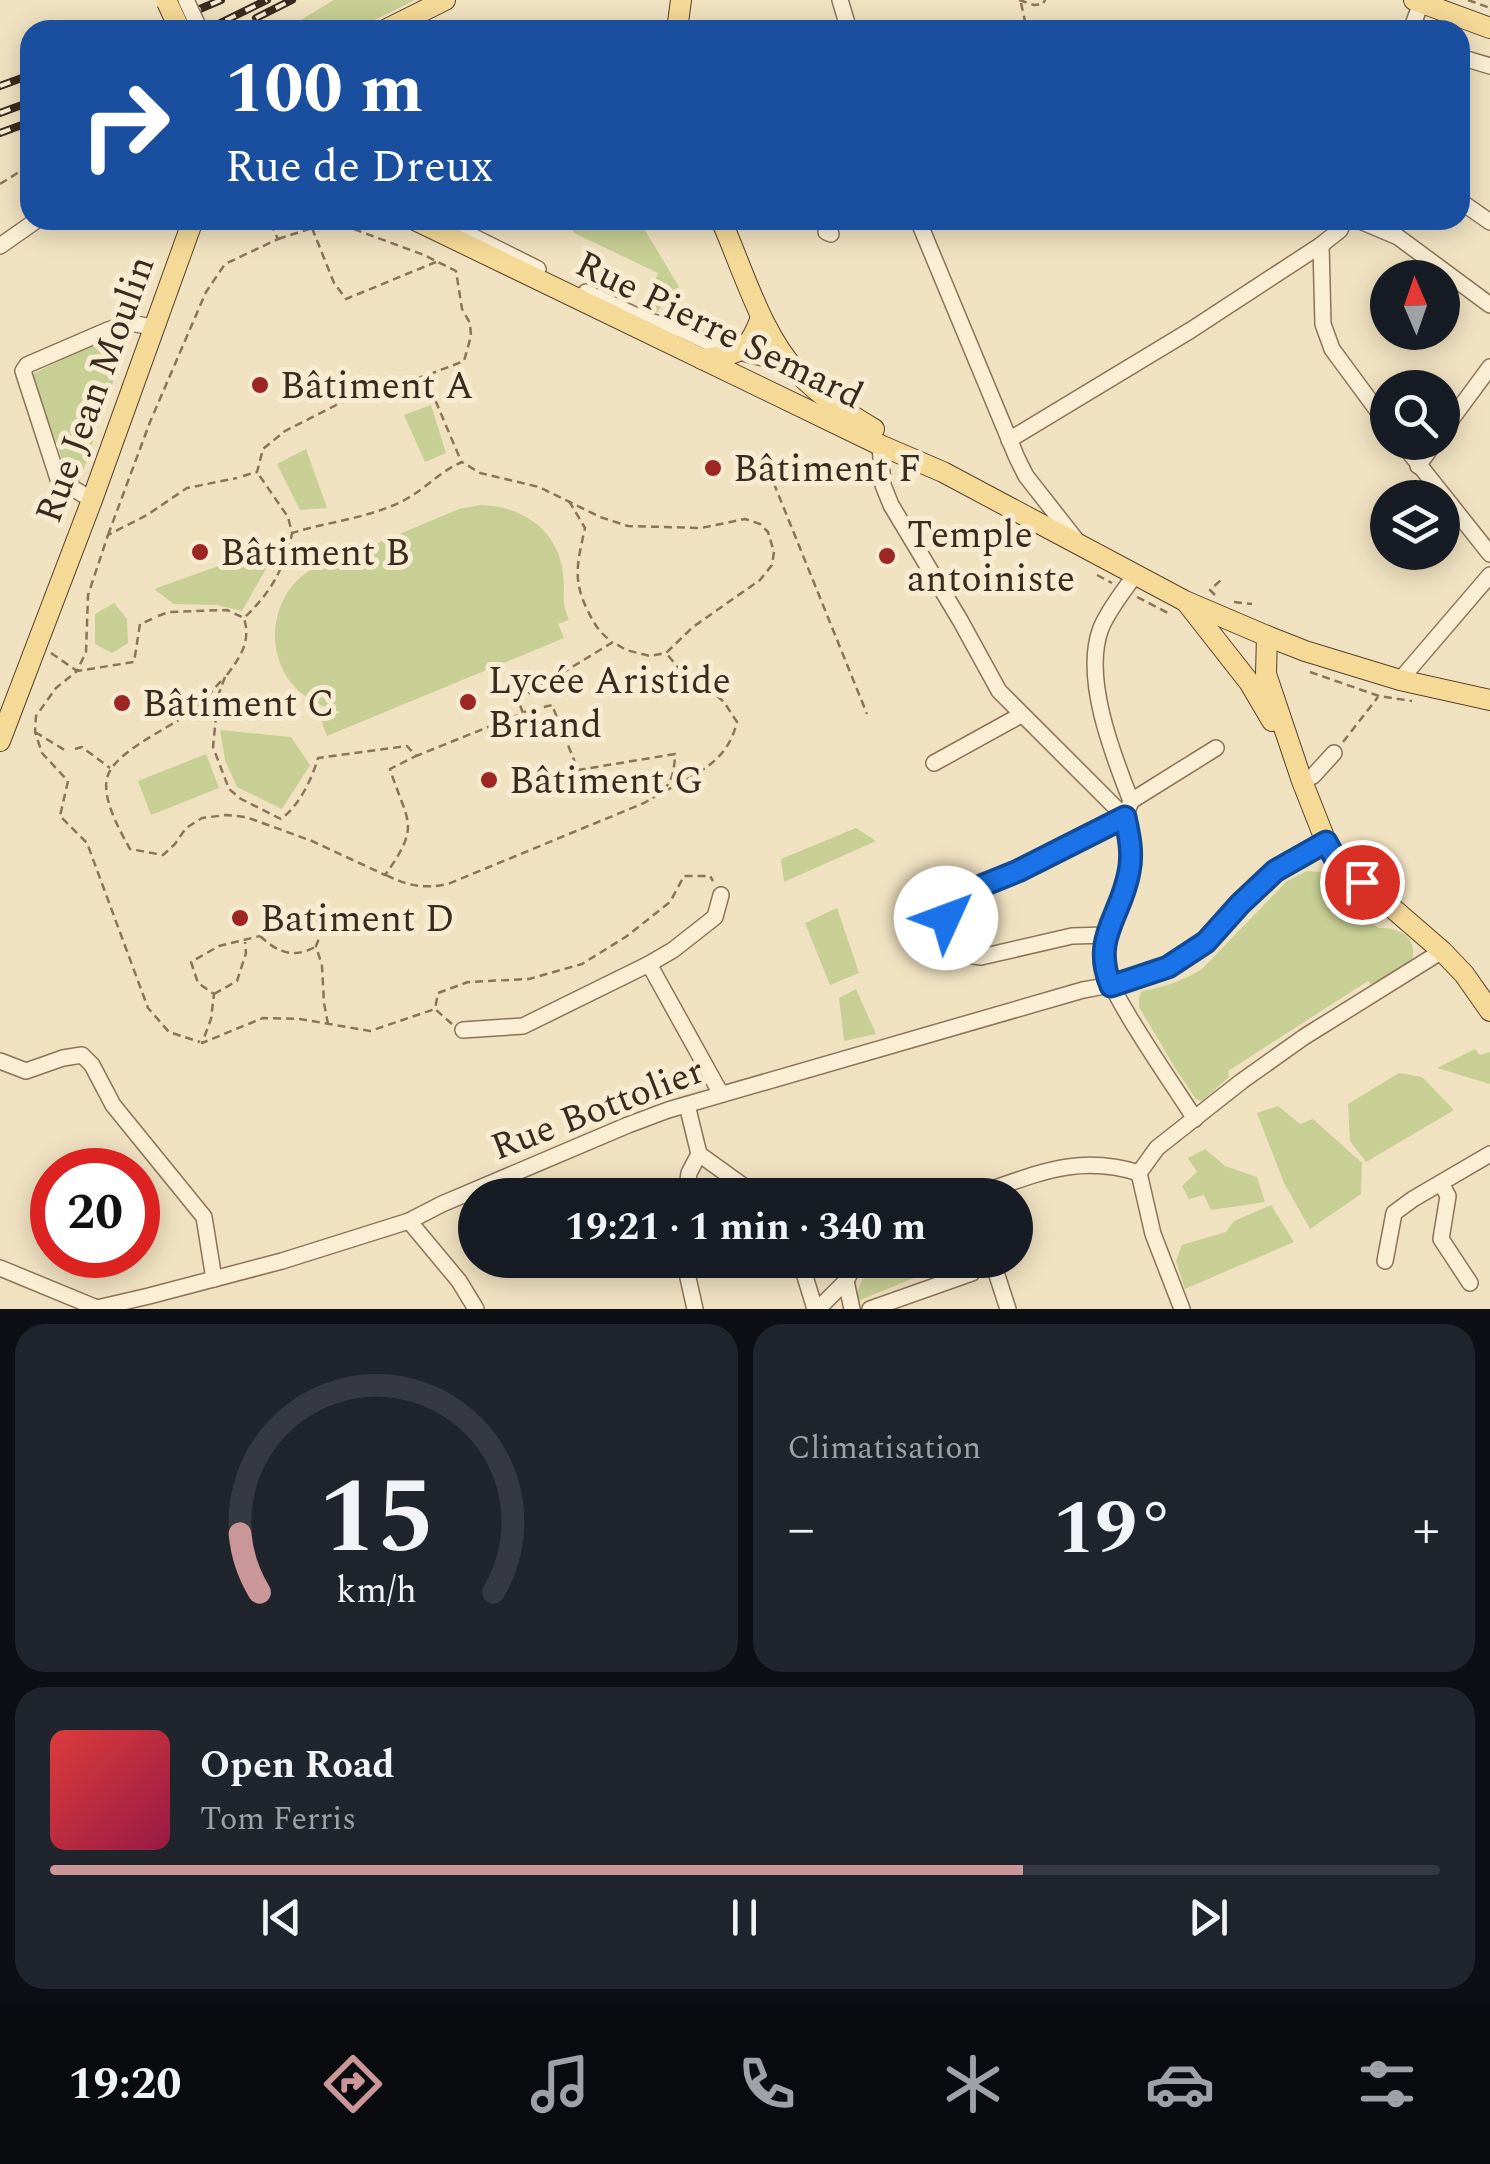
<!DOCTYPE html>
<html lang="fr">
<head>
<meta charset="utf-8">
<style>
	:root { --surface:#171b24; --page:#20242c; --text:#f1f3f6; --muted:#9ea1a6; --line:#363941; --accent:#cb9698 }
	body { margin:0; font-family:Spectral,serif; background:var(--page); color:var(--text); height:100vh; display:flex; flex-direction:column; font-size:38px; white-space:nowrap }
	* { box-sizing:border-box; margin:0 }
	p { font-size:32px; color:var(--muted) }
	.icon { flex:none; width:55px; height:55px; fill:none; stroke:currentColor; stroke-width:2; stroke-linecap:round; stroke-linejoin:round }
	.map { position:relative; height:1309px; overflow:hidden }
	.sheet { display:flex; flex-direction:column; gap:15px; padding:15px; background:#0d0f14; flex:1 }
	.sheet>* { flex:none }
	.banner { position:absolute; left:20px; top:20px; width:1450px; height:210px; border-radius:30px; box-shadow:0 5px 25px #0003; background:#1a4fa0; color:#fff; overflow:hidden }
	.needle { width:65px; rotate:358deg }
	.controls { position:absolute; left:1370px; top:260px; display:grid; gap:20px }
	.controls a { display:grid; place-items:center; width:90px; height:90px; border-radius:50%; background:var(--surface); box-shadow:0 5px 25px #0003; font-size:50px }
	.speed { position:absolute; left:30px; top:1148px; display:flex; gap:20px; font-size:50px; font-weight:700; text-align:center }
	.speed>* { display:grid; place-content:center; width:130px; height:130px; border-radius:50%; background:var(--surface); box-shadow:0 5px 25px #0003; line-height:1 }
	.speed .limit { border:15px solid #d22; background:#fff; color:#111 }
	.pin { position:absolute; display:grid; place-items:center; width:85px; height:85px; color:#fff; margin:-42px; border:5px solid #fff; border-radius:50%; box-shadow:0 2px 10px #0007 }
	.me { position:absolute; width:110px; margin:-55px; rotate:47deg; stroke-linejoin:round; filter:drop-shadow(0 0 8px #0008) }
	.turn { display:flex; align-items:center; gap:35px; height:210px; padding:0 40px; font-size:45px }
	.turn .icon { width:130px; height:130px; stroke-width:2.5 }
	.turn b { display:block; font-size:70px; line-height:85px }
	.big { font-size:75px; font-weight:700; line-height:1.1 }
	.sheet .tile { flex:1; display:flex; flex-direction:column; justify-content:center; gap:15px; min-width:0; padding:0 35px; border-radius:30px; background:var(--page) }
	.sheet .dial { align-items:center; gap:0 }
	.dial svg { height:260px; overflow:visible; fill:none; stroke:var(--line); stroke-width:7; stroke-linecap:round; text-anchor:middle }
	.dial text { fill:var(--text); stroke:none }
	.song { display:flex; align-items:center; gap:30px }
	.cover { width:120px; height:120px; border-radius:15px; background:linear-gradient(135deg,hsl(0 70% 55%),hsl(340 70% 35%)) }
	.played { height:10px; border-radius:5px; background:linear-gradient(90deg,var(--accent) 70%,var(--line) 70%) }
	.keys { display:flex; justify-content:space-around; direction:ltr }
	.heat { display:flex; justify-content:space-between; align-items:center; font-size:55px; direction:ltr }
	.sheet .tiles { flex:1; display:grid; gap:15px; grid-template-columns:1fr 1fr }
	.tile:last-child { grid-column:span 2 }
	.trip { position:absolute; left:458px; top:1178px; width:575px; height:100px; border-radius:50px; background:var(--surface); box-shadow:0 5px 25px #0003; font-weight:700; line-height:100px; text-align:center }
	.menu { display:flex; height:160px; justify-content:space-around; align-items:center; background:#090b0e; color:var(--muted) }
	.menu .icon { width:70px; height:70px }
	.menu .on { color:var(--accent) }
	.menu b { font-size:45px; color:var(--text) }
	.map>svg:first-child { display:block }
</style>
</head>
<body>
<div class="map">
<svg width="1490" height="1309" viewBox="0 0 1490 1309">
	<rect width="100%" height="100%" fill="#f0e2c1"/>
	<g fill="#c7cf94">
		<polygon points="334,0 415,0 354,30 284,30"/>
		<polygon points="569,220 639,220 679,287 656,313 647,302 658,273 574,233"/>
		<polygon points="109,336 128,338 79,483 68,475 31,375"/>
		<polygon points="431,405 446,453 425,462 404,415"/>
		<polygon points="306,449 327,508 300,510 277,464"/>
		<path d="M481,505C523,506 559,531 563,574C566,595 560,599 569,620L558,624L564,638L327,736L321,720L341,712C313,705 288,689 279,660C268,629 280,589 309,571C328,560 352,553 373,545C402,533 430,521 459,509Z"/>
		<polygon points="280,544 242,611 217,605 174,604 154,589"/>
		<polygon points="114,603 127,619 128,643 112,653 95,644 95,614"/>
		<polygon points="220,730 291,737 310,765 282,809 237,787 225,760"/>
		<polygon points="206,754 219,788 151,815 138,781"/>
		<polygon points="856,828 876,841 784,882 781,859"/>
		<path d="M1307,871L1323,872L1332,876L1338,891L1378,928C1399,928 1418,935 1412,961L1373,986L1368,981L1228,1071L1229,1077L1202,1101L1196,1099L1177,1071L1139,1007V998L1142,991C1165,987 1182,981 1202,969L1287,881Z"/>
		<polygon points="837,908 859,973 830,985 805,923"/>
		<polygon points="856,989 876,1034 844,1041 839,998"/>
		<polygon points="1475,1049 1480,1055 1490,1052 1490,1084 1437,1068"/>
		<polygon points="1399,1073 1422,1077 1454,1110 1366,1162 1350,1141 1348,1104"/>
		<polygon points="1278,1106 1300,1124 1313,1119 1362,1163 1361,1194 1310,1229 1284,1183 1257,1113"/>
		<polygon points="1205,1149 1225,1166 1257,1177 1265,1202 1211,1210 1204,1195 1189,1199 1182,1186 1197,1172 1188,1158"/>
		<polygon points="1271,1205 1294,1242 1185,1289 1176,1261 1182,1245 1226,1232 1234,1221"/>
		<polygon points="870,1260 958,1260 858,1301 856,1295"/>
	</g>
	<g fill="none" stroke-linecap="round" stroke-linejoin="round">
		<g stroke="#8b7358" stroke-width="18">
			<g id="minor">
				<polyline points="840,0 849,30"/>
				<polyline points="1411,30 1421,3"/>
				<polyline points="1460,57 1490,66"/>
				<polyline points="1460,201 1490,222"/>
				<polyline points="440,220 538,269"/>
				<polyline points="918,220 1017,458 1026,476 1077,541"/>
				<polyline points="1358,220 1398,237 1490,305"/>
				<polyline points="826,232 831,234"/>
				<polyline points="1321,245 1323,324 1332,349 1388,425"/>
				<polyline points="0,246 37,220"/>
				<polyline points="586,292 645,320 680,329 716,346 763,358 793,370"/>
				<polyline points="1442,432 1490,367"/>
				<polyline points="1009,440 1191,330 1321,245 1340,230 1344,220"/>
				<polyline points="1401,442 1490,554"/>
				<path d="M880,445L883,485L891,505L960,620L999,691L1125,817C1133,849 1130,876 1118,907C1111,924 1102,940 1102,959C1103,985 1177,1090 1195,1119"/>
				<polyline points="1418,466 1435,442"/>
				<polyline points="92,500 58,479 23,371 27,365 108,330 130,323 153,327"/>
				<polyline points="1400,680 1490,575"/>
				<polyline points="934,763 1021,715"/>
				<polyline points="1302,781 1313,776 1334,753"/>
				<path d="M1131,801C1113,755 1082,677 1101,628C1109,609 1123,592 1135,575"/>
				<polyline points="1131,801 1216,748"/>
				<path d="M1106,935L1072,936L981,957L958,954C949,941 940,920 952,904C967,885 1000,880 1021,870C1056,853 1090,834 1125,817L1131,801"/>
				<polyline points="649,964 673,950 715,917 721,895"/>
				<polyline points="463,1030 523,1026 649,964 721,1094"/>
				<polyline points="0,1061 26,1071 63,1058 82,1055 92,1065 113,1105 204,1217 214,1279"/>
				<polyline points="699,1154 756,1195"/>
				<polyline points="1139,1173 1157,1148 1242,1081 1304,1037 1442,951"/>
				<polyline points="1139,1173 1153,1234 1182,1309"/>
				<polyline points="1441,1183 1448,1196 1441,1239 1470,1283"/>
				<polyline points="686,1195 689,1173 699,1154 687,1105"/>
				<path d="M974,1195C1034,1176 1075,1153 1139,1173"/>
				<polyline points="409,1221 459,1281 476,1309"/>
				<polyline points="684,1260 695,1309"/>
				<polyline points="800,1260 815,1309"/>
				<polyline points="992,1260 1008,1309"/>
				<polyline points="1385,1261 1394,1213 1413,1199 1490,1154"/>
				<path d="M0,1268L97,1308L149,1296L282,1261L409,1221L442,1204L628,1125L668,1110L1083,990C1126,983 1172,972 1206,942C1220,930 1230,914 1243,901C1271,874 1292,861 1326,842"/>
				<polyline points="846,1281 852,1309"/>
				<polyline points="818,1309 846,1281 857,1260"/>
				<polyline points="870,1309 972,1273 967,1260"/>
			</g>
		</g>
		<g stroke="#58412c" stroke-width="22">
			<g id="major">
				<polyline points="1414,0 1490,28"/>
				<polyline points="385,30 445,0"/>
				<polyline points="677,30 681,0"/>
				<polyline points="415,220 880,445 943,472 1185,601 1267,636 1305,651 1400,680 1490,700"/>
				<path d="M721,220C743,269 761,334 798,373C820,396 847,413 874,429"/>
				<path d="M702,359C738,353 748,355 761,317"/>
				<polyline points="1187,603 1249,682 1272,721"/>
				<polyline points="1267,636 1266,674 1302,781 1326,842 1337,860 1442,951 1464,974 1490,1011"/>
				<polyline points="0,741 92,500 193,220"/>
			</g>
		</g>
		<g stroke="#8b7358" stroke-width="2.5" stroke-dasharray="8 5" stroke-linecap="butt">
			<polyline points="1019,0 1034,5 1043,4 1045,0"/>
			<polyline points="1468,0 1490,8"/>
			<polyline points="1021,3 1027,30"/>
			<polyline points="0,184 27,167"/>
			<polyline points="312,228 334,283 346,299 436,262"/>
			<polyline points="278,239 312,228 348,227 424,255 456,271 462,309 470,323 471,336 464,361 425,376 461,461"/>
			<polyline points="764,459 867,714"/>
			<polyline points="243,476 257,472 263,449 285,431 350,398 386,386 425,376"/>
			<path d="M569,501L585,528C578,560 572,579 587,609C594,624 599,632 612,642"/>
			<polyline points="108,535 150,422 206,292 225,264 278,239 269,220"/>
			<polyline points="1097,575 1112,583"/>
			<polyline points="1215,595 1210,590 1222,579"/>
			<polyline points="1137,597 1170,614"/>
			<polyline points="1234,602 1252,604"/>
			<path d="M158,616L169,612L227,610L244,618C271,592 283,571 292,534"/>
			<polyline points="152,619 140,624 134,662 77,671 56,688 36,716 35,732 42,753 68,781 60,816 87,843 148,1008 169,1032 200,1042"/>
			<polyline points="51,653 77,671 86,652 88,595 108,535 147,515 187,488 237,478"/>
			<polyline points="1310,672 1379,696 1412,701"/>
			<path d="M227,675C241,656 251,641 244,618"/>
			<path d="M225,677L218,696L213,747L229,789L241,799L281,819C299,806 312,779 318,758L407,746L416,756L523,713L518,700L613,642L626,650L650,656L666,653L693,627L760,580L772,565L774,552L768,532L760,524L745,519L701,528L628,526L600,517L539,487L480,473L462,462C441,471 427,487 408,498C373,518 330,521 292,533L288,517L257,472"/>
			<path d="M221,681C211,692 201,704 188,714C167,729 117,751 108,775C100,796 120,831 130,849L163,855L175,844L186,828L202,818L226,815L246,817L312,841L385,875C422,824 407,823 390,769L416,756"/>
			<polyline points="35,732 68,752"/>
			<polyline points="1343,742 1378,697"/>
			<polyline points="75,749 82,747 110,768"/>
			<path d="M664,792C697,773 727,763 737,722L724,702L710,690L690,682L666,653"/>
			<path d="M386,875C408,886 424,889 448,884L644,803C668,790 674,782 675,754L578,770L552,705L524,712"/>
			<path d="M260,936C277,952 293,959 315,947"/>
			<polyline points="214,994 237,981 246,953 245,942"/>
			<polyline points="328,1024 324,1003 322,966 316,946 322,931 316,917 305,913 284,921 260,936 219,946 191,962 198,983 214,994 211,1019 202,1043 263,1018 300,1019 370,1031 435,1009"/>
			<polyline points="452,1024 435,1009 438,993 468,982 529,979 582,964 627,936 670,902 684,876 710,876 713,881"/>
		</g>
		<use href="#minor" stroke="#faefd5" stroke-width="15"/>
		<use href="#major" stroke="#f5d997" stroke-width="20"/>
		<g stroke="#392b1d" stroke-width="8">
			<g id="rail">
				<polyline points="256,18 292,0"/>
				<polyline points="150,30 221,0"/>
				<polyline points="206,30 267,0"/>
				<polyline points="0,86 30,75"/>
				<polyline points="0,113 30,102"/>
				<polyline points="0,133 30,122"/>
			</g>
		</g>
		<use href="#rail" stroke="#f7ecd1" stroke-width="4" stroke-dasharray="11" stroke-linecap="butt"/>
		<g stroke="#8b7358" stroke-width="18" stroke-linecap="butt">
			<polyline id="minor-bridge" points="186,0 200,30"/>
		</g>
		<g stroke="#58412c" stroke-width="22" stroke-linecap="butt">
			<polyline id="major-bridge" points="167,2 180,30"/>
		</g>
		<use href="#minor-bridge" stroke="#faefd5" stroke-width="15"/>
		<use href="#major-bridge" stroke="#f5d997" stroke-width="20"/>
	</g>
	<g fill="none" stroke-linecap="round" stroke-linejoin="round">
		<g stroke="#114b97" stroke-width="25">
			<path id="route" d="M946,918L950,906L966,892L1018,871L1125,817C1129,835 1133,853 1129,872C1121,917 1091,938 1111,986L1168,967L1206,942L1240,904L1275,871L1326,842L1336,860L1362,882"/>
		</g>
		<use href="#route" stroke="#1a73e8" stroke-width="18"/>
	</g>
	<g fill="#9d2524" stroke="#f7ecd1" stroke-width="4">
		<circle cx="260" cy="385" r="10"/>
		<circle cx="713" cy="468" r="10"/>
		<circle cx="200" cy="552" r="10"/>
		<circle cx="887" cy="556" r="10"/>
		<circle cx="468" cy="702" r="10"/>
		<circle cx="122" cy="703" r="10"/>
		<circle cx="489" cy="780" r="10"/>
		<circle cx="240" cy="918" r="10"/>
	</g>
	<g text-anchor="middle" stroke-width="10" stroke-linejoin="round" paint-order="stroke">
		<g font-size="38" fill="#392b1d" stroke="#f7ecd1">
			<text transform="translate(720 329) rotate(26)" y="13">Rue Pierre Semard</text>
			<text transform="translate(94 389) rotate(-70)" y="13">Rue Jean Moulin</text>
			<text transform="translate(597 1108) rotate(-21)" y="13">Rue Bottolier</text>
		</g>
		<g font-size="38" fill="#392b1d" stroke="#f7ecd1" text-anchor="start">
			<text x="280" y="398">Bâtiment A</text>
			<text x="733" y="481">Bâtiment F</text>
			<text x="907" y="547">Temple<tspan x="907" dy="44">antoiniste</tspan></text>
			<text x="220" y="565">Bâtiment B</text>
			<text x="488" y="693">Lycée Aristide<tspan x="488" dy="44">Briand</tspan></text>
			<text x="142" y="716">Bâtiment C</text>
			<text x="509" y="793">Bâtiment G</text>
			<text x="260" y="931">Batiment D</text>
		</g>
	</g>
</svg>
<div class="controls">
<a><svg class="needle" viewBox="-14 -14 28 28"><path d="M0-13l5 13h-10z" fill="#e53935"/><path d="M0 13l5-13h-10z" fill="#9ea1a6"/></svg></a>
<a><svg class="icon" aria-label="search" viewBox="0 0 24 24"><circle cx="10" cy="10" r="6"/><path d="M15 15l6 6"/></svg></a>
<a><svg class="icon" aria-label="layers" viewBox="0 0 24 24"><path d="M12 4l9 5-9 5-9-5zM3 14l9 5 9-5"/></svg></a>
</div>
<div class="speed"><div class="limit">20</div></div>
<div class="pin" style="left:1362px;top:882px;background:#d93025"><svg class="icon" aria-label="arrive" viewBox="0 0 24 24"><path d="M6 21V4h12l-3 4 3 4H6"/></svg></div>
<svg class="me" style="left:946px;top:918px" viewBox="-20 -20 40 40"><circle r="19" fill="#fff"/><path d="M0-13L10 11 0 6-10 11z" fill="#1a73e8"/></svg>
<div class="trip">19:21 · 1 min · 340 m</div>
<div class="banner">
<div class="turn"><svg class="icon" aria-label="right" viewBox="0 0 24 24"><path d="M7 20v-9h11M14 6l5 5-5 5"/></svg><div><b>100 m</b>Rue de Dreux</div></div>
</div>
</div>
<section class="sheet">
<div class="tiles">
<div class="tile dial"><svg viewBox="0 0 100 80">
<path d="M14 69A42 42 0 1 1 86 69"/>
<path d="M14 69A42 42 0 0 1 8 51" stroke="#cb9698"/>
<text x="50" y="56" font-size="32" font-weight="700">15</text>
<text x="50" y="72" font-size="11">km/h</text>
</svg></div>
<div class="tile"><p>Climatisation</p>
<div class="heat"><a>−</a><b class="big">19°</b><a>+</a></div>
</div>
<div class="tile">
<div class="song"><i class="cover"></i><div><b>Open Road</b><p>Tom Ferris</p></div></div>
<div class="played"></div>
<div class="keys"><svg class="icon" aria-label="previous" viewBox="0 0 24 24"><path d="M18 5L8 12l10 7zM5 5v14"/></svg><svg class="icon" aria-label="pause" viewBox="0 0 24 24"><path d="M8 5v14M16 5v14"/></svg><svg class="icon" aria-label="next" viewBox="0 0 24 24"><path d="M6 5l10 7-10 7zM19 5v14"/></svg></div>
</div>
</div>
</section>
<nav class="menu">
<b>19:20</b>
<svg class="icon on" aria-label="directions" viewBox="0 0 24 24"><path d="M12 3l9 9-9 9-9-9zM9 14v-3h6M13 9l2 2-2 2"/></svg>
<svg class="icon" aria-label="music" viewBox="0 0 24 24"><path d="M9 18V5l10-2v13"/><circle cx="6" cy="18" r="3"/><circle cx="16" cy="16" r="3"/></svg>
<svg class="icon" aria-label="phone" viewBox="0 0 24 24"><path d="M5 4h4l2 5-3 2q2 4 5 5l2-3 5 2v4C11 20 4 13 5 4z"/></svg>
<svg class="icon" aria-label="climate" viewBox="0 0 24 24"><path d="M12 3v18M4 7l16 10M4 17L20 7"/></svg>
<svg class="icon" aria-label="car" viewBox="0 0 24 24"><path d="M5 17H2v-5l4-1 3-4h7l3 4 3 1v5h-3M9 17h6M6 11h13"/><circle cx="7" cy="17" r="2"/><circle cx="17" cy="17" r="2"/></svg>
<svg class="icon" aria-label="filters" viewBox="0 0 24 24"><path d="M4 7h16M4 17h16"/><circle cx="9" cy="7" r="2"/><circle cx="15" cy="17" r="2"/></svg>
</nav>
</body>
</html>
